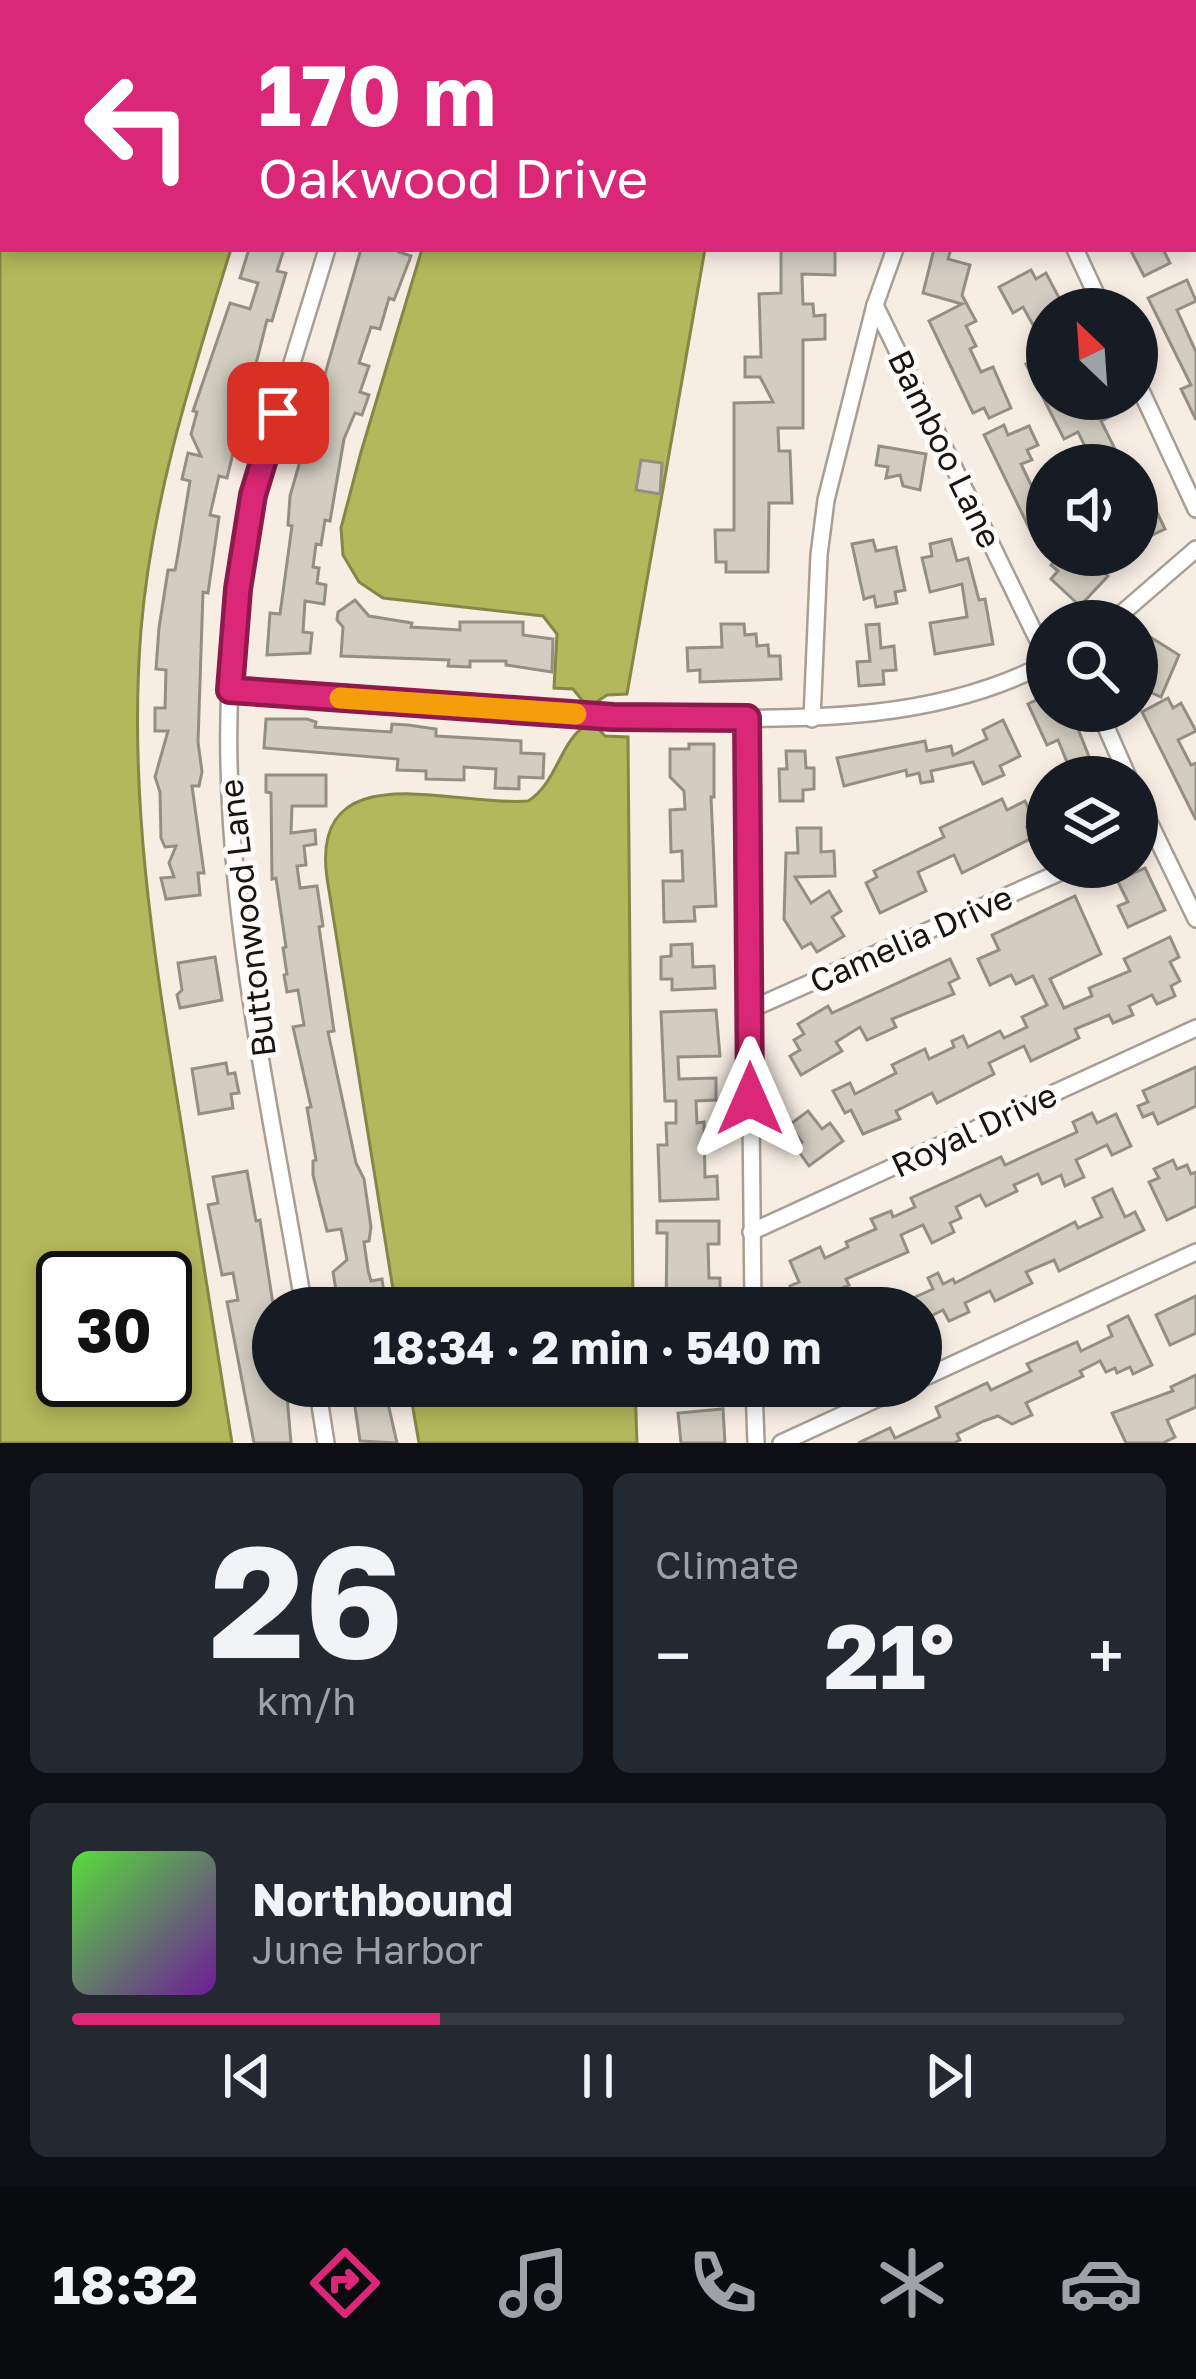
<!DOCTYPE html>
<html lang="en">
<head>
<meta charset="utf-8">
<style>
	:root { --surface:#171b24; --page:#242831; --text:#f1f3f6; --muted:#9ea1a6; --line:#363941; --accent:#db2777 }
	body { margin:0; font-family:"Golos Text",sans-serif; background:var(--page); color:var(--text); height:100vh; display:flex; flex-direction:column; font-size:45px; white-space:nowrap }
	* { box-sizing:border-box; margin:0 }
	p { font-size:39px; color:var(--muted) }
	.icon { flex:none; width:66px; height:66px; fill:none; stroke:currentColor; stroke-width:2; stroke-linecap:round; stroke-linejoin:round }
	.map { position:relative; height:1443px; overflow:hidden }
	.drawer { display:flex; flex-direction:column; gap:30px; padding:30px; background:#0d0f14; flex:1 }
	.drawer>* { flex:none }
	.top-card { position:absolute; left:0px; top:0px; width:1197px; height:252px; box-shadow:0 6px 18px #0003; background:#db2777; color:#fff; overflow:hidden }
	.needle { width:78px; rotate:335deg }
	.tools { position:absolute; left:1026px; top:288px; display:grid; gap:24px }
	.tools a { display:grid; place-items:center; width:132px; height:132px; border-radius:50%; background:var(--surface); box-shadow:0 6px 18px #0003; font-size:60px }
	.speed { position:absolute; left:36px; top:1251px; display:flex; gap:24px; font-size:60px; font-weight:700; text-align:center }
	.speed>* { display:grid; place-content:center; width:156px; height:156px; border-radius:50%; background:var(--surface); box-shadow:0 6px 18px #0003; line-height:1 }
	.speed .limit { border:6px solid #111; border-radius:18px; background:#fff; color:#111 }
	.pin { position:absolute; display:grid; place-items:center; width:102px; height:102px; color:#fff; margin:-51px; border-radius:24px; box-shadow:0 6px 18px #0006 }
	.me { position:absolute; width:132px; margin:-66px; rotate:0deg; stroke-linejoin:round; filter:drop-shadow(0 0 9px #0008) }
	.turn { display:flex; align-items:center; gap:42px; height:252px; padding:0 60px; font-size:54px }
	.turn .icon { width:156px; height:156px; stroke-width:2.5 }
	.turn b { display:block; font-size:84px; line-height:102px }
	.big { font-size:90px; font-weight:700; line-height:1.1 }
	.drawer .tile { flex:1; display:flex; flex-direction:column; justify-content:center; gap:18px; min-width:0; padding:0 42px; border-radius:18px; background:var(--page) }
	.drawer .dial { align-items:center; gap:0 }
	.dial b { font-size:156px; line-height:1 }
	.song { display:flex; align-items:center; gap:36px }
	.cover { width:144px; height:144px; border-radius:18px; background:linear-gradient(135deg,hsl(110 70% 55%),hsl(280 70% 35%)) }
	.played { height:12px; border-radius:6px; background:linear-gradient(90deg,var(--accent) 35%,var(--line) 35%) }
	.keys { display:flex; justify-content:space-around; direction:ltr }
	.heat { display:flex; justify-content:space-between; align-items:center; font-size:66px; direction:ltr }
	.drawer .tiles { flex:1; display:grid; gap:30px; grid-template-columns:1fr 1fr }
	.tile:last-child { grid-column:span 2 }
	.trip { position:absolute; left:252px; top:1287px; width:690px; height:120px; border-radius:60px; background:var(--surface); box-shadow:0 6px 18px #0003; font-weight:700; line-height:120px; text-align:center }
	.tab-bar { display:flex; height:192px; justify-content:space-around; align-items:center; background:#090b0e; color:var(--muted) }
	.tab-bar .icon { width:84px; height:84px }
	.tab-bar .current { color:var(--accent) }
	.tab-bar b { font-size:54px; color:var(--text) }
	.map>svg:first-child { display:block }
</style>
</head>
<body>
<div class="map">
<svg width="1196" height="1443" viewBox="0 0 1196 1443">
	<rect width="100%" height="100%" fill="#f8ede3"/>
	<g fill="#b3b85c" stroke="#848746" stroke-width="3" fill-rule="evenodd">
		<path d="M0,0H305L3,3V249H231C192,375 152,498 141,630C128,792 153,950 179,1110C197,1221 215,1332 232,1443H0ZM63,1278H165V1380H63Z"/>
		<path d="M422,249H705L627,694L607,695L595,703L594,724L605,736L628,737L633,1308H396L327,878C309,750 459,808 528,801C554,786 560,746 581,729L582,700L573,689L554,688L557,634L543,616L383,598L359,582L343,555L341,528L361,452Z"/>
		<polygon points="409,1386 635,1386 637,1443 419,1443"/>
	</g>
	<g fill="#d2cdc0" stroke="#948f83" stroke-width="3">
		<polygon points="249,249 284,249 277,271 286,273 272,321 267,320 254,372 241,368 230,404 244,408 227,478 219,476 210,515 219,517 208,593 203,592 198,742 202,772 199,786 192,786 204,873 198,873 200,895 166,899 161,878 174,877 169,863 176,846 165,847 161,838 160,792 155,777 168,731 155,731 155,708 165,708 166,670 156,669 159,628 168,570 175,570 177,560 190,481 182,479 188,453 201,456 191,434 197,412 193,411 230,303 250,309 258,283 240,278"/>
		<polygon points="361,249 400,249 399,252 411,256 394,300 389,298 380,329 371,327 359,363 369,366 360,392 369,395 362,415 355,413 344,439 330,521 325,520 321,545 316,544 313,567 319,568 317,583 326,585 324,604 305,601 303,632 312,633 310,653 267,655 270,613 280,614 292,526 288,525 290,496"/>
		<polygon points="781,249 835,249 835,275 802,274 803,304 813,304 814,316 825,315 825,339 803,340 803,428 778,428 779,451 790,451 792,503 769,503 768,572 726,572 726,562 716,562 715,530 734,530 734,403 773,402 760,377 745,377 745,357 761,357 759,294 781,293"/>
		<polygon points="934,249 951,249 948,259 970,265 962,295 976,321 966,326 976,346 970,349 981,372 993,367 1011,408 989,418 984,408 973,413 929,321 962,304 923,293"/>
		<polygon points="1130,249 1163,249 1170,263 1144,276"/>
		<polygon points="1031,270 1036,279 1046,273 1065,309 1047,309 1047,399 1109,399 1116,414 1101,421 1123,465 1094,465 1078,432 1064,439 1026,364 1035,360 1030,350 1039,345 1034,336 1038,334 1023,307 1013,313 999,287"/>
		<polygon points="1187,280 1196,301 1177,310 1196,352 1196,420 1181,389 1191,385 1148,298"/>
		<polygon points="1004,425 1008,435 1029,426 1038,445 1027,450 1032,460 1021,464 1033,489 1047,483 1047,532 1034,538 984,435"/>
		<polygon points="879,446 926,454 920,490 903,486 900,475 886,478 888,467 876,465"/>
		<polygon points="641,460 662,463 660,494 636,490"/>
		<polygon points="1137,470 1165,529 1137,542"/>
		<polygon points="951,539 957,561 968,558 979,600 985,599 993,644 935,654 930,623 967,617 962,584 930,592 922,558 932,556 930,544"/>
		<polygon points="873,540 876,551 896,547 905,590 895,592 897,603 876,607 874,596 864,599 852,544"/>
		<polygon points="1060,555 1100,555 1093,563 1108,576 1080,606 1051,579 1058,571 1051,565"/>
		<polygon points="355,600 369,616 412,623 411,627 460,630 460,622 523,622 523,635 553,639 552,672 506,665 506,661 470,661 470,667 448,666 449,660 341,656 343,627 337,620 338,612"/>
		<polygon points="721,624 744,624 745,635 756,634 757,646 768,645 769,656 780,656 781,679 700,682 700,670 688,671 687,648 722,647"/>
		<polygon points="879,624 881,648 894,646 896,670 883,671 884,684 859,686 857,662 870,661 866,625"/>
		<polygon points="1147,635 1179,655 1161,697 1137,686 1137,658"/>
		<polygon points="1047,695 1047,711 1071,711 1097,777 1073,777 1058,740 1047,745 1028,704"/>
		<polygon points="1168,698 1173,708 1181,703 1196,731 1178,740 1191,765 1196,763 1196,820 1142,712"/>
		<polygon points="266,719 307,719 316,722 315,727 391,732 392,724 408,725 436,729 436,736 521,741 521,753 544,754 543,778 519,777 519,789 495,788 496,769 464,767 464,780 426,779 426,771 397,770 398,759 264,748"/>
		<polygon points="1003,720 1020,756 1000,766 1004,775 983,784 973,762 931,771 933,781 921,783 919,773 907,776 906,770 844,786 837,758 925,741 927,751 951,746 953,755 987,739 983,730"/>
		<polygon points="689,744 714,744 714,797 711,797 716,906 694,907 695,921 664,922 663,881 683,881 682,851 671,852 670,810 685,809 684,791 670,777 670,749 689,749"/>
		<polygon points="786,751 805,751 806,768 814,768 814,789 803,790 803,801 780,801 779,769 787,769"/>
		<polygon points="266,775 326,775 326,806 292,806 291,833 315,830 316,844 304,846 306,865 297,866 300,888 317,886 323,926 319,927 334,1031 328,1032 356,1163 364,1179 371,1227 369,1241 364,1242 368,1270 371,1281 382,1279 385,1300 339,1308 333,1272 347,1260 341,1229 327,1231 313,1175 313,1161 316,1160 307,1108 311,1107 293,1027 304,1025 298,990 287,992 284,975 287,974 283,948 286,947 276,878 272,879 271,793 266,792"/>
		<polygon points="1002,799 1007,810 1025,801 1036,823 1027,827 1032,838 962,873 954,855 918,872 926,891 880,913 866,883 877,877 874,871 944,837 940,828"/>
		<polygon points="797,828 821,828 821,852 834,851 835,876 795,877 811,903 829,891 841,911 832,917 844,936 817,952 811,943 802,948 784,919 786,853 798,853"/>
		<polygon points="1145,868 1165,910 1128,927 1118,906 1128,902 1117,880"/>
		<polygon points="1075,896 1101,954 1050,979 1064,1008 1092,996 1089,988 1130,971 1124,959 1170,937 1179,957 1170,962 1180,981 1171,986 1175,996 1157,1004 1152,995 1129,1006 1133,1015 1113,1023 1109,1015 1075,1029 1079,1038 1031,1061 1024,1046 989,1063 994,1074 937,1103 932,1093 896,1111 900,1119 863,1134 851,1110 845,1113 833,1091 850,1083 855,1094 896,1073 892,1065 925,1049 929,1059 954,1047 952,1041 963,1036 968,1047 1000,1031 1004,1038 1027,1027 1022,1017 1047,1005 1033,976 1016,984 1011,975 990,985 978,959 999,950 992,935"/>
		<polygon points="692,944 693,967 714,966 715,988 672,990 672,979 661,979 661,957 671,956 671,945"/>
		<polygon points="215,957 222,1000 180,1008 177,995 182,990 178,963"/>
		<polygon points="950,959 959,978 949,983 954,994 892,1019 896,1027 867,1040 860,1027 836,1042 842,1051 801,1075 790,1056 800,1050 794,1040 804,1034 798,1024 828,1006 832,1013"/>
		<polygon points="716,1010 720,1056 678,1057 679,1079 716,1078 716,1100 696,1101 697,1123 704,1122 705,1177 717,1176 718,1199 660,1201 658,1145 667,1145 666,1123 676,1123 676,1101 665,1101 661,1012"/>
		<polygon points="226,1063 228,1074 235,1073 239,1093 231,1094 233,1108 199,1114 192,1069"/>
		<polygon points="1196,1067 1196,1106 1158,1124 1153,1113 1143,1117 1138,1106 1148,1102 1143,1091"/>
		<polygon points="808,1111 822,1129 830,1123 843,1141 809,1166 795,1146 802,1142 789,1125"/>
		<polygon points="1092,1113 1097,1123 1116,1114 1131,1146 1112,1155 1107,1145 1076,1160 1084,1177 1065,1186 1061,1175 1042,1184 1038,1174 1014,1185 1017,1191 986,1206 980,1195 956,1207 961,1218 950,1223 954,1232 932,1243 923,1225 901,1235 908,1252 846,1279 849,1285 799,1307 790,1286 799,1282 790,1261 820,1247 825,1258 848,1247 846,1242 876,1229 871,1219 891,1211 893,1217 915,1207 911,1198 1001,1157 1005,1165 1077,1132 1073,1122"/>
		<polygon points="1173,1160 1177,1169 1187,1165 1191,1174 1196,1172 1196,1206 1167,1220 1149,1182 1159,1178 1154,1169"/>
		<polygon points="247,1171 256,1221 260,1220 273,1304 273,1386 282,1386 287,1396 291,1443 254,1443 227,1302 238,1300 233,1273 222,1275 208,1205 218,1203 213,1177"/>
		<polygon points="1112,1189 1125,1217 1135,1212 1144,1230 1059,1271 1054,1260 1026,1272 1032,1283 995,1301 990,1291 965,1303 969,1312 949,1321 943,1310 923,1320 921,1308 913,1298 933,1289 928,1278 938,1273 943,1284 953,1279 955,1283 1075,1222 1078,1228 1102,1217 1093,1198"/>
		<polygon points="657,1221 719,1221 719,1244 708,1244 709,1278 720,1278 720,1302 709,1302 709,1308 666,1308 667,1233 657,1233"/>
		<polygon points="1196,1296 1196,1333 1170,1345 1156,1315"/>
		<polygon points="1128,1316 1152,1365 1133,1374 1130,1367 1117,1373 1115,1368 1106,1372 1100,1361 1080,1371 1083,1376 1026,1403 1032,1415 1012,1424 998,1416 984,1421 957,1434 960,1440 954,1443 858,1443 890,1428 895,1438 940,1417 936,1407 987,1383 991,1390 1031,1371 1027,1364 1077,1342 1081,1351 1112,1336 1108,1326"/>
		<polygon points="1196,1375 1196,1407 1167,1420 1175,1437 1163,1443 1126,1443 1112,1413 1173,1391 1171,1387"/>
		<polygon points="352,1386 384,1386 397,1443 360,1441"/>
		<polygon points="723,1409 725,1443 681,1443 678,1413"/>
	</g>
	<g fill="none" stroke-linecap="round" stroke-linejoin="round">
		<g stroke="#a89e94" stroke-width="20">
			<g id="street">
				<polyline points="402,3 403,0"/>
				<polyline points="984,3 985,0"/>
				<polyline points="1194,5 1196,9"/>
				<polyline points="1075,249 1103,309"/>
				<polyline points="875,305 1047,659"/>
				<polyline points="1137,382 1196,509"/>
				<polyline points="1113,621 1196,549"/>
				<path d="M230,690C385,701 541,717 697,718C817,719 938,720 1047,663"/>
				<polyline points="1099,711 1128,777"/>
				<polyline points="747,718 753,1308"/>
				<polyline points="812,719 819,555 826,500 875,305 895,249"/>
				<polyline points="1137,797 1196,919"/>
				<polyline points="749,1010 1072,867"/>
				<polyline points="751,1232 1196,1028"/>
				<path d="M304,1308C265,1070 204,826 239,584C255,469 294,360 327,249"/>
				<polyline points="921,1379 1196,1252"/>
				<polyline points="317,1386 326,1443"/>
				<polyline points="754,1386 756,1443"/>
				<polyline points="781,1443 905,1386"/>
			</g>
		</g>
		<use href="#street" stroke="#fff" stroke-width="15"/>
	</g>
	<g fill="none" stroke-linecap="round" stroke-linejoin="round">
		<g stroke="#8e194d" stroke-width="30">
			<polyline id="route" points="278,413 253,495 238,589 230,690 613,717 747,718 750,1099"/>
		</g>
		<use href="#route" stroke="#db2777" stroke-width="21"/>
		<polyline stroke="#f59e0b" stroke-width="21" points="340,698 576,714"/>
	</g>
	<g text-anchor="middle" stroke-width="10" stroke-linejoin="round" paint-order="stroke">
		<g font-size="33" fill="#181411" stroke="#fefcfa">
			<text transform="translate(945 449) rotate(64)" y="12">Bamboo Lane</text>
			<text transform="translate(247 918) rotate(-97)" y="12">Buttonwood Lane</text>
			<text transform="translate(911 939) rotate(-24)" y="12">Camelia Drive</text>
			<text transform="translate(974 1130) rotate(-25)" y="12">Royal Drive</text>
		</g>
	</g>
</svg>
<div class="tools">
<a><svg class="needle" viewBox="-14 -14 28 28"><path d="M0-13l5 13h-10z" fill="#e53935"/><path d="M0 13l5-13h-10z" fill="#9ea1a6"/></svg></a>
<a><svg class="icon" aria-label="sound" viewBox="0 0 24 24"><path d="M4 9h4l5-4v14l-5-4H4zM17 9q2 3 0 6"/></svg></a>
<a><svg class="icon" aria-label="search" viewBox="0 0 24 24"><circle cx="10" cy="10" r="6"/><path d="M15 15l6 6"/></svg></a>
<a><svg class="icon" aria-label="layers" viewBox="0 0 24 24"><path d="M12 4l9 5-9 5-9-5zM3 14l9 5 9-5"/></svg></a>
</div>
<div class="speed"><div class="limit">30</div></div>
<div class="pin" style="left:278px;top:413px;background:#d93025"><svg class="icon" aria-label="arrive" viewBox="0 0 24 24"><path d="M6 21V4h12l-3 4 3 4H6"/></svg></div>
<svg class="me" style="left:750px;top:1099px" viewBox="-20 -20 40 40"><path d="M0-17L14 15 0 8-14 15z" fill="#db2777" stroke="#fff" stroke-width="4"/></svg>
<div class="trip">18:34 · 2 min · 540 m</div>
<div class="top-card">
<div class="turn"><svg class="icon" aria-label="left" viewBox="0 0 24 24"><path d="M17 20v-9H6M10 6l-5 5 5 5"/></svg><div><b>170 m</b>Oakwood Drive</div></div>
</div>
</div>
<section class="drawer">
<div class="tiles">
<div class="tile dial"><b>26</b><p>km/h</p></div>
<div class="tile"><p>Climate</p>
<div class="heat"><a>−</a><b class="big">21°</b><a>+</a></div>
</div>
<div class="tile">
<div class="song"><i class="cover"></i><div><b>Northbound</b><p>June Harbor</p></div></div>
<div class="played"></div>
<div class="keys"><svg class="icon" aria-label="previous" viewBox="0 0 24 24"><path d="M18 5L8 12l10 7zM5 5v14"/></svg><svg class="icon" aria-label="pause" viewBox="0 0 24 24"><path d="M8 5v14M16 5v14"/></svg><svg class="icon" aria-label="next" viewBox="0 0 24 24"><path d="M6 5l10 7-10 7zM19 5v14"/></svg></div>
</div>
</div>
</section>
<nav class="tab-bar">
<b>18:32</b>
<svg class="icon current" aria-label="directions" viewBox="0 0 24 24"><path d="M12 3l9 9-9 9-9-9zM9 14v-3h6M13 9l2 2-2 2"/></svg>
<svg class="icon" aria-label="music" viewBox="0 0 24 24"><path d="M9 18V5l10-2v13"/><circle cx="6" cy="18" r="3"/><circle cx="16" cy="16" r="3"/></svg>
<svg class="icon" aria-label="phone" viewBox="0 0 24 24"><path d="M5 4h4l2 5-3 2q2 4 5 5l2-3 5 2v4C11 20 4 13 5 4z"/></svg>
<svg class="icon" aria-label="climate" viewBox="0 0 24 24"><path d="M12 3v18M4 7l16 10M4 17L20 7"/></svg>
<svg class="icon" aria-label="car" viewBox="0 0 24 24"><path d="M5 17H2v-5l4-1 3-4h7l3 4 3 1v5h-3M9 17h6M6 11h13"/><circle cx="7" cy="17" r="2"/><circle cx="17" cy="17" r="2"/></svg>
</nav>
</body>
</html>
